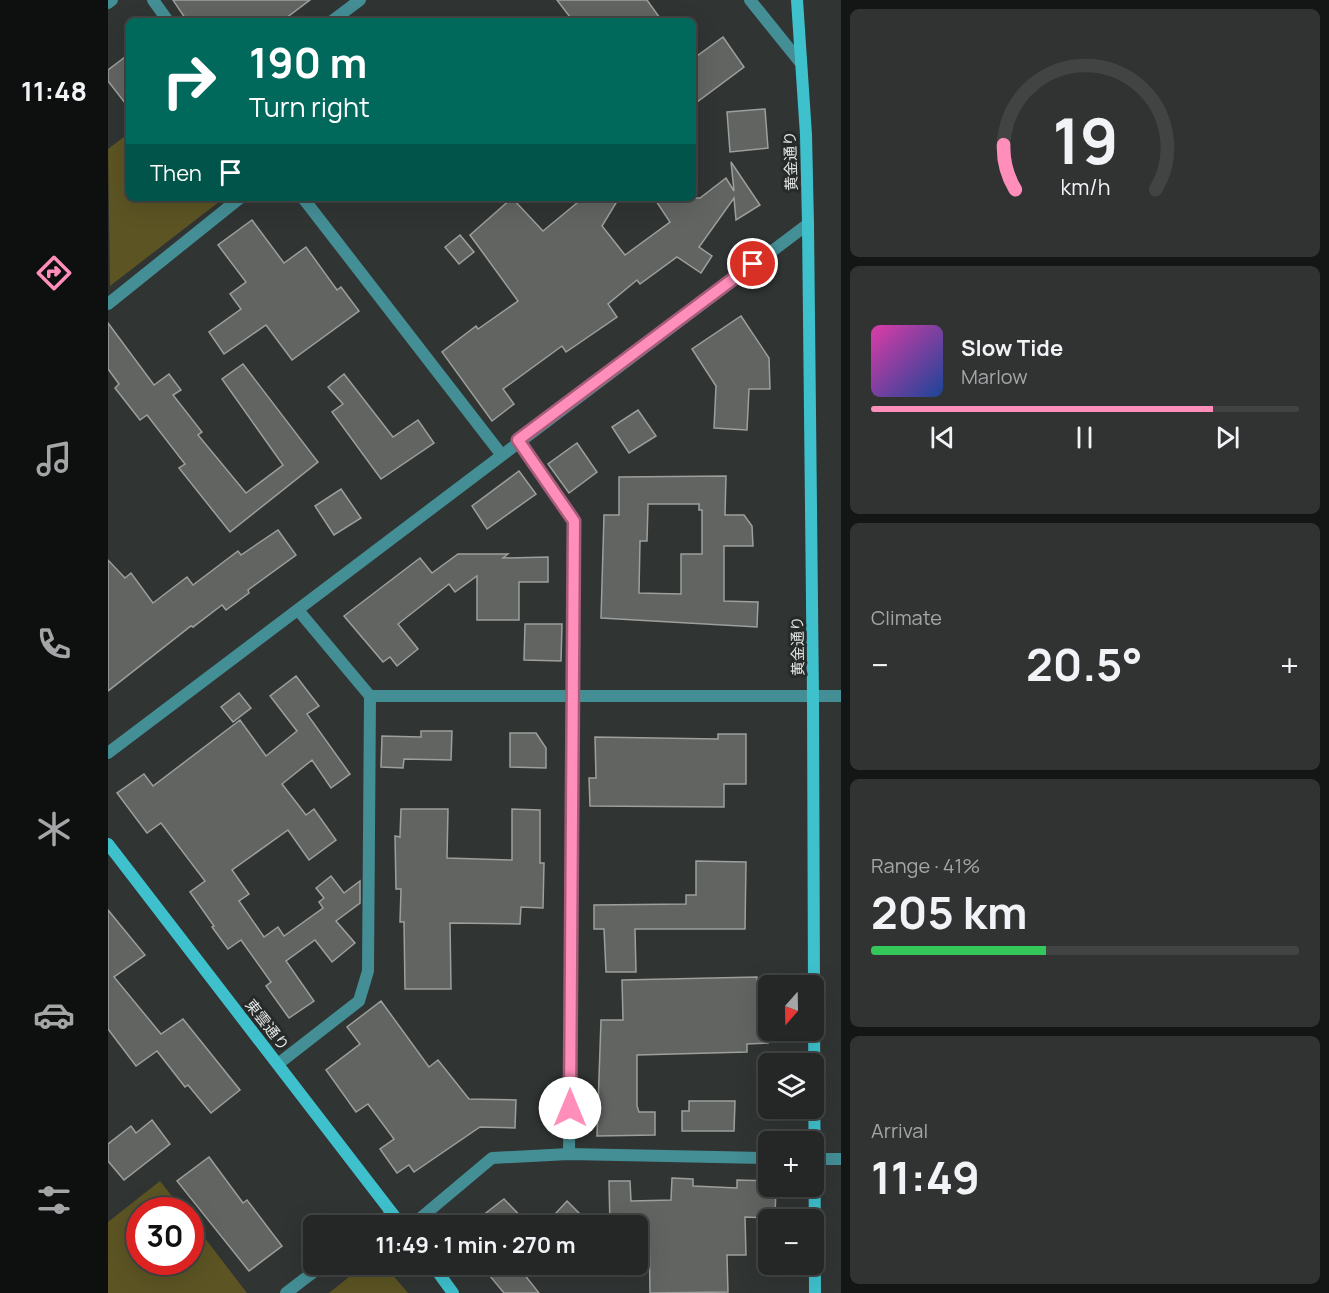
<!DOCTYPE html>
<html lang="en">
<head>
<meta charset="utf-8">
<style>
	:root { --surface:#242726; --page:#303332; --text:#f1f3f6; --muted:#a3a5a7; --line:#414443; --accent:#ff8eba }
	body { margin:0; font-family:Manrope,"Noto Sans JP",sans-serif; background:var(--page); color:var(--text); height:100vh; display:flex; flex-direction:column; font-size:22px; white-space:nowrap }
	* { box-sizing:border-box; margin:0 }
	p { font-size:20px; color:var(--muted) }
	.icon { flex:none; width:33px; height:33px; fill:none; stroke:currentColor; stroke-width:2; stroke-linecap:round; stroke-linejoin:round }
	.map { position:relative; flex:1; overflow:hidden }
	.sheet { display:flex; flex-direction:column; gap:9px; padding:9px; background:#141515; width:488px }
	.sheet>* { flex:none }
	.hud { position:absolute; left:18px; top:18px; width:570px; height:183px; border-radius:9px; box-shadow:0 6px 24px #0002,0 0 0 2px var(--line); background:#00695c; color:#fff; overflow:hidden }
	.needle { width:39px; rotate:200deg }
	.controls { position:absolute; left:650px; top:975px; display:grid; gap:12px }
	.controls a { display:grid; place-items:center; width:66px; height:66px; border-radius:9px; background:var(--surface); box-shadow:0 6px 24px #0002,0 0 0 2px var(--line); font-size:30px }
	.speed { position:absolute; left:18px; top:1197px; display:flex; gap:12px; font-size:30px; font-weight:700; text-align:center }
	.speed>* { display:grid; place-content:center; width:78px; height:78px; border-radius:50%; background:var(--surface); box-shadow:0 6px 24px #0002,0 0 0 2px var(--line); line-height:1 }
	.speed .limit { border:9px solid #d22; background:#fff; color:#111 }
	.pin { position:absolute; display:grid; place-items:center; width:51px; height:51px; color:#fff; margin:-26px; border:3px solid #fff; border-radius:50%; box-shadow:0 2px 6px #0007 }
	.me { position:absolute; width:66px; margin:-33px; rotate:0deg; stroke-linejoin:round; filter:drop-shadow(0 0 4px #0008) }
	.turn { display:flex; align-items:center; gap:21px; height:126px; padding:0 24px; font-size:27px }
	.turn .icon { width:78px; height:78px; stroke-width:2.5 }
	.turn b { display:block; font-size:42px; line-height:51px }
	.then { display:flex; align-items:center; height:57px; padding:0 24px; background:#0003; gap:12px; font-size:22px }
	.big { font-size:45px; font-weight:700; line-height:1.1 }
	.sheet .card { flex:1; display:flex; flex-direction:column; justify-content:center; gap:9px; min-width:0; padding:0 21px; border-radius:9px; background:var(--page) }
	.sheet .dial { align-items:center; gap:0 }
	.dial svg { height:156px; overflow:visible; fill:none; stroke:var(--line); stroke-width:7; stroke-linecap:round; text-anchor:middle }
	.dial text { fill:var(--text); stroke:none }
	.song { display:flex; align-items:center; gap:18px }
	.cover { width:72px; height:72px; border-radius:9px; background:linear-gradient(135deg,hsl(320 70% 55%),hsl(220 70% 35%)) }
	.played { height:6px; border-radius:3px; background:linear-gradient(90deg,var(--accent) 80%,var(--line) 80%) }
	.keys { display:flex; justify-content:space-around; direction:ltr }
	.heat { display:flex; justify-content:space-between; align-items:center; font-size:33px; direction:ltr }
	.charge { height:9px; border-radius:4px; background:linear-gradient(90deg,#34c759 41%,var(--line) 0) }
	.trip { position:absolute; left:195px; top:1215px; width:345px; height:60px; border-radius:9px; background:var(--surface); box-shadow:0 6px 24px #0002,0 0 0 2px var(--line); font-weight:700; line-height:60px; text-align:center }
	main { display:flex; flex:1; min-height:0 }
	.dock { display:flex; flex-direction:column; width:108px; justify-content:space-around; align-items:center; background:#0e100f; color:var(--muted) }
	.dock .icon { width:42px; height:42px }
	.dock .current { color:var(--accent) }
	.dock b { font-size:27px; color:var(--text) }
	.map>svg:first-child { display:block }
</style>
</head>
<body>
<main>
<nav class="dock">
<b>11:48</b>
<svg class="icon current" aria-label="directions" viewBox="0 0 24 24"><path d="M12 3l9 9-9 9-9-9zM9 14v-3h6M13 9l2 2-2 2"/></svg>
<svg class="icon" aria-label="music" viewBox="0 0 24 24"><path d="M9 18V5l10-2v13"/><circle cx="6" cy="18" r="3"/><circle cx="16" cy="16" r="3"/></svg>
<svg class="icon" aria-label="phone" viewBox="0 0 24 24"><path d="M5 4h4l2 5-3 2q2 4 5 5l2-3 5 2v4C11 20 4 13 5 4z"/></svg>
<svg class="icon" aria-label="climate" viewBox="0 0 24 24"><path d="M12 3v18M4 7l16 10M4 17L20 7"/></svg>
<svg class="icon" aria-label="car" viewBox="0 0 24 24"><path d="M5 17H2v-5l4-1 3-4h7l3 4 3 1v5h-3M9 17h6M6 11h13"/><circle cx="7" cy="17" r="2"/><circle cx="17" cy="17" r="2"/></svg>
<svg class="icon" aria-label="filters" viewBox="0 0 24 24"><path d="M4 7h16M4 17h16"/><circle cx="9" cy="7" r="2"/><circle cx="15" cy="17" r="2"/></svg>
</nav>
<div class="map">
<svg width="734" height="1293" viewBox="0 0 734 1293">
	<rect width="100%" height="100%" fill="#303433"/>
	<g fill="#5c5423">
		<polygon points="21,133 21,198 116,198 2,286 0,149"/>
		<polygon points="52,1181 75,1210 32,1210 32,1262 82,1262 83,1220 139,1293 0,1293 0,1222"/>
		<polygon points="257,1264 276,1265 300,1293 221,1293"/>
	</g>
	<g fill="#626461" stroke="#9d9f9c" stroke-width="1.5" fill-rule="evenodd">
		<polygon points="65,0 202,0 174,21 79,21"/>
		<polygon points="449,0 539,0 554,21 465,21"/>
		<polygon points="615,37 636,67 585,105 585,59"/>
		<polygon points="21,54 21,108 0,81 0,70"/>
		<polygon points="657,109 660,148 622,152 619,112"/>
		<polygon points="623,162 652,205 628,220 626,198 591,247 604,256 593,273 569,257 532,284 529,280 500,304 509,317 458,352 454,346 395,389 406,404 384,421 334,352 368,326 370,329 410,301 362,235 404,198 435,231 475,198 511,198 494,226 517,255 562,222 546,198 592,198 618,178 626,191"/>
		<polygon points="144,220 176,263 198,247 229,290 233,287 251,311 184,360 158,325 116,354 101,332 133,309 122,294 138,282 110,245"/>
		<polygon points="352,235 366,252 351,264 337,247"/>
		<polygon points="633,316 661,358 662,389 641,389 639,430 606,428 608,386 584,349"/>
		<polygon points="0,323 46,385 61,374 73,390 65,395 94,432 90,435 138,493 175,465 114,379 135,364 210,462 122,532 71,468 77,464 39,415 32,420 7,388 11,384 0,369"/>
		<polygon points="236,374 285,437 310,420 326,443 273,479 224,412 235,404 220,387"/>
		<polygon points="530,410 548,436 521,453 504,427"/>
		<polygon points="469,443 489,472 461,493 440,464"/>
		<polygon points="411,471 428,494 379,529 364,506"/>
		<path d="M618,476L617,515H636L644,526L645,546H616V601L650,602L649,627L493,618L496,515H511V477ZM540,504H591V510H594V554H573V594L531,593L532,541H539Z"/>
		<polygon points="233,489 253,518 226,535 207,506"/>
		<polygon points="170,530 188,555 140,590 141,593 118,610 114,605 85,627 83,626 0,691 0,560 17,578 23,573 45,603 79,577 85,585 130,551 133,555"/>
		<polygon points="350,554 400,554 395,558 440,557 440,582 411,582 411,620 369,620 369,576 347,592 341,584 290,624 310,649 289,666 282,657 275,662 236,616 312,558 324,573"/>
		<polygon points="417,624 454,624 453,661 416,660"/>
		<polygon points="188,676 211,706 199,714 242,774 223,788 204,760 174,784 198,815 206,809 228,840 201,860 180,830 124,870 141,894 131,901 156,937 170,927 176,936 215,908 211,902 216,898 208,888 223,876 236,893 252,881 252,903 228,921 247,943 224,962 207,940 178,961 206,1001 181,1018 158,986 163,982 133,940 120,949 104,927 106,926 82,892 97,881 53,823 39,833 9,793 36,774 45,786 132,720 158,756 189,731 162,696"/>
		<polygon points="131,693 143,708 125,722 113,707"/>
		<polygon points="313,731 344,731 343,760 296,759 295,768 273,767 274,736 313,737"/>
		<polygon points="402,733 428,733 438,748 438,768 402,767"/>
		<polygon points="610,734 638,734 638,784 616,784 616,807 482,806 481,778 488,778 487,737 610,739"/>
		<polygon points="293,809 340,809 339,858 404,860 404,809 432,810 432,863 436,863 435,908 413,907 412,924 342,923 343,989 297,989 296,922 292,922 293,889 288,889 287,836 292,837"/>
		<polygon points="588,861 638,862 637,929 527,929 528,972 498,972 496,929 486,929 486,905 578,904 578,895 588,895"/>
		<polygon points="0,910 37,955 6,977 53,1034 75,1019 132,1090 103,1113 80,1085 77,1087 49,1051 28,1066 0,1029"/>
		<polygon points="649,977 651,1019 660,1019 660,1043 639,1044 639,1052 529,1055 529,1106 531,1112 547,1112 547,1135 489,1136 493,1020 515,1020 514,980"/>
		<polygon points="273,1001 321,1067 330,1060 361,1099 408,1100 407,1128 372,1127 306,1172 301,1165 289,1173 272,1149 286,1139 260,1104 248,1112 218,1070 252,1044 239,1027"/>
		<polygon points="581,1101 627,1101 626,1131 574,1131 574,1111 581,1111"/>
		<polygon points="44,1120 62,1144 16,1180 0,1161 0,1144 23,1126 28,1133"/>
		<polygon points="101,1157 135,1203 139,1200 174,1246 141,1271 69,1181"/>
		<polygon points="564,1178 585,1179 585,1186 629,1188 629,1180 660,1181 660,1186 668,1186 667,1218 637,1217 638,1255 619,1255 620,1292 542,1293 541,1226 502,1226 501,1181 522,1181 523,1201 563,1200"/>
		<polygon points="396,1199 422,1226 361,1226"/>
		<polygon points="459,1201 484,1226 436,1226"/>
		<polygon points="372,1264 408,1264 431,1293 396,1293"/>
	</g>
	<g fill="none" stroke-linecap="round" stroke-linejoin="round">
		<g stroke="#448e95" stroke-width="12">
			<polyline points="45,0 60,21"/>
			<polyline points="642,0 692,62"/>
			<polyline points="0,3 4,0"/>
			<polyline points="224,21 252,0"/>
			<polyline points="195,198 393,454"/>
			<polyline points="0,304 132,198"/>
			<polyline points="410,440 466,521 461,1154"/>
			<polyline points="262,696 734,696"/>
			<polyline points="0,753 700,224"/>
			<polyline points="170,1064 251,1001 260,971 262,696 190,610"/>
			<polyline points="705,1159 734,1159"/>
			<polyline points="268,1226 284,1213"/>
			<polyline points="303,1226 384,1158 461,1154 660,1158"/>
			<polyline points="178,1293 216,1264"/>
		</g>
		<g stroke="#3ec1cd" stroke-width="12">
			<polyline points="689,0 698,135 700,224 705,697 707,1293"/>
			<polyline points="0,844 294,1226"/>
			<polyline points="324,1264 345,1293"/>
		</g>
	</g>
	<g fill="none" stroke-linecap="round" stroke-linejoin="round">
		<g stroke="#a65c79" stroke-width="15">
			<polyline id="route" points="462,1108 466,521 410,440 645,264"/>
		</g>
		<use href="#route" stroke="#ff8eba" stroke-width="10"/>
	</g>
	<g text-anchor="middle" stroke-width="6" stroke-linejoin="round" paint-order="stroke">
		<g font-size="15" fill="#e4e6e5" stroke="#262a29">
			<text transform="translate(683 161) rotate(-92)" y="5">黄金通り</text>
			<text transform="translate(690 646) rotate(-91)" y="5">黄金通り</text>
			<text transform="translate(159 1025) rotate(52)" y="5">東雲通り</text>
		</g>
	</g>
</svg>
<div class="controls">
<a><svg class="needle" viewBox="-14 -14 28 28"><path d="M0-13l5 13h-10z" fill="#e53935"/><path d="M0 13l5-13h-10z" fill="#a3a5a7"/></svg></a>
<a><svg class="icon" aria-label="layers" viewBox="0 0 24 24"><path d="M12 4l9 5-9 5-9-5zM3 14l9 5 9-5"/></svg></a>
<a>+</a>
<a>−</a>
</div>
<div class="speed"><div class="limit">30</div></div>
<div class="pin" style="left:645px;top:264px;background:#d93025"><svg class="icon" aria-label="arrive" viewBox="0 0 24 24"><path d="M6 21V4h12l-3 4 3 4H6"/></svg></div>
<svg class="me" style="left:462px;top:1108px" viewBox="-20 -20 40 40"><circle r="19" fill="#fff"/><path d="M0-13L10 11 0 6-10 11z" fill="#ff8eba"/></svg>
<div class="trip">11:49 · 1 min · 270 m</div>
<div class="hud">
<div class="turn"><svg class="icon" aria-label="right" viewBox="0 0 24 24"><path d="M7 20v-9h11M14 6l5 5-5 5"/></svg><div><b>190 m</b>Turn right</div></div>
<div class="then">Then<svg class="icon" aria-label="arrive" viewBox="0 0 24 24"><path d="M6 21V4h12l-3 4 3 4H6"/></svg></div>
</div>
</div>
<section class="sheet">
<div class="card dial"><svg viewBox="0 0 100 80">
<path d="M14 69A42 42 0 1 1 86 69"/>
<path d="M14 69A42 42 0 0 1 8 46" stroke="#ff8eba"/>
<text x="50" y="56" font-size="32" font-weight="700">19</text>
<text x="50" y="72" font-size="11">km/h</text>
</svg></div>
<div class="card">
<div class="song"><i class="cover"></i><div><b>Slow Tide</b><p>Marlow</p></div></div>
<div class="played"></div>
<div class="keys"><svg class="icon" aria-label="previous" viewBox="0 0 24 24"><path d="M18 5L8 12l10 7zM5 5v14"/></svg><svg class="icon" aria-label="pause" viewBox="0 0 24 24"><path d="M8 5v14M16 5v14"/></svg><svg class="icon" aria-label="next" viewBox="0 0 24 24"><path d="M6 5l10 7-10 7zM19 5v14"/></svg></div>
</div>
<div class="card"><p>Climate</p>
<div class="heat"><a>−</a><b class="big">20.5°</b><a>+</a></div>
</div>
<div class="card"><p>Range · 41%</p><b class="big">205 km</b><div class="charge"></div></div>
<div class="card"><p>Arrival</p><b class="big">11:49</b></div>
</section>
</main>
</body>
</html>
